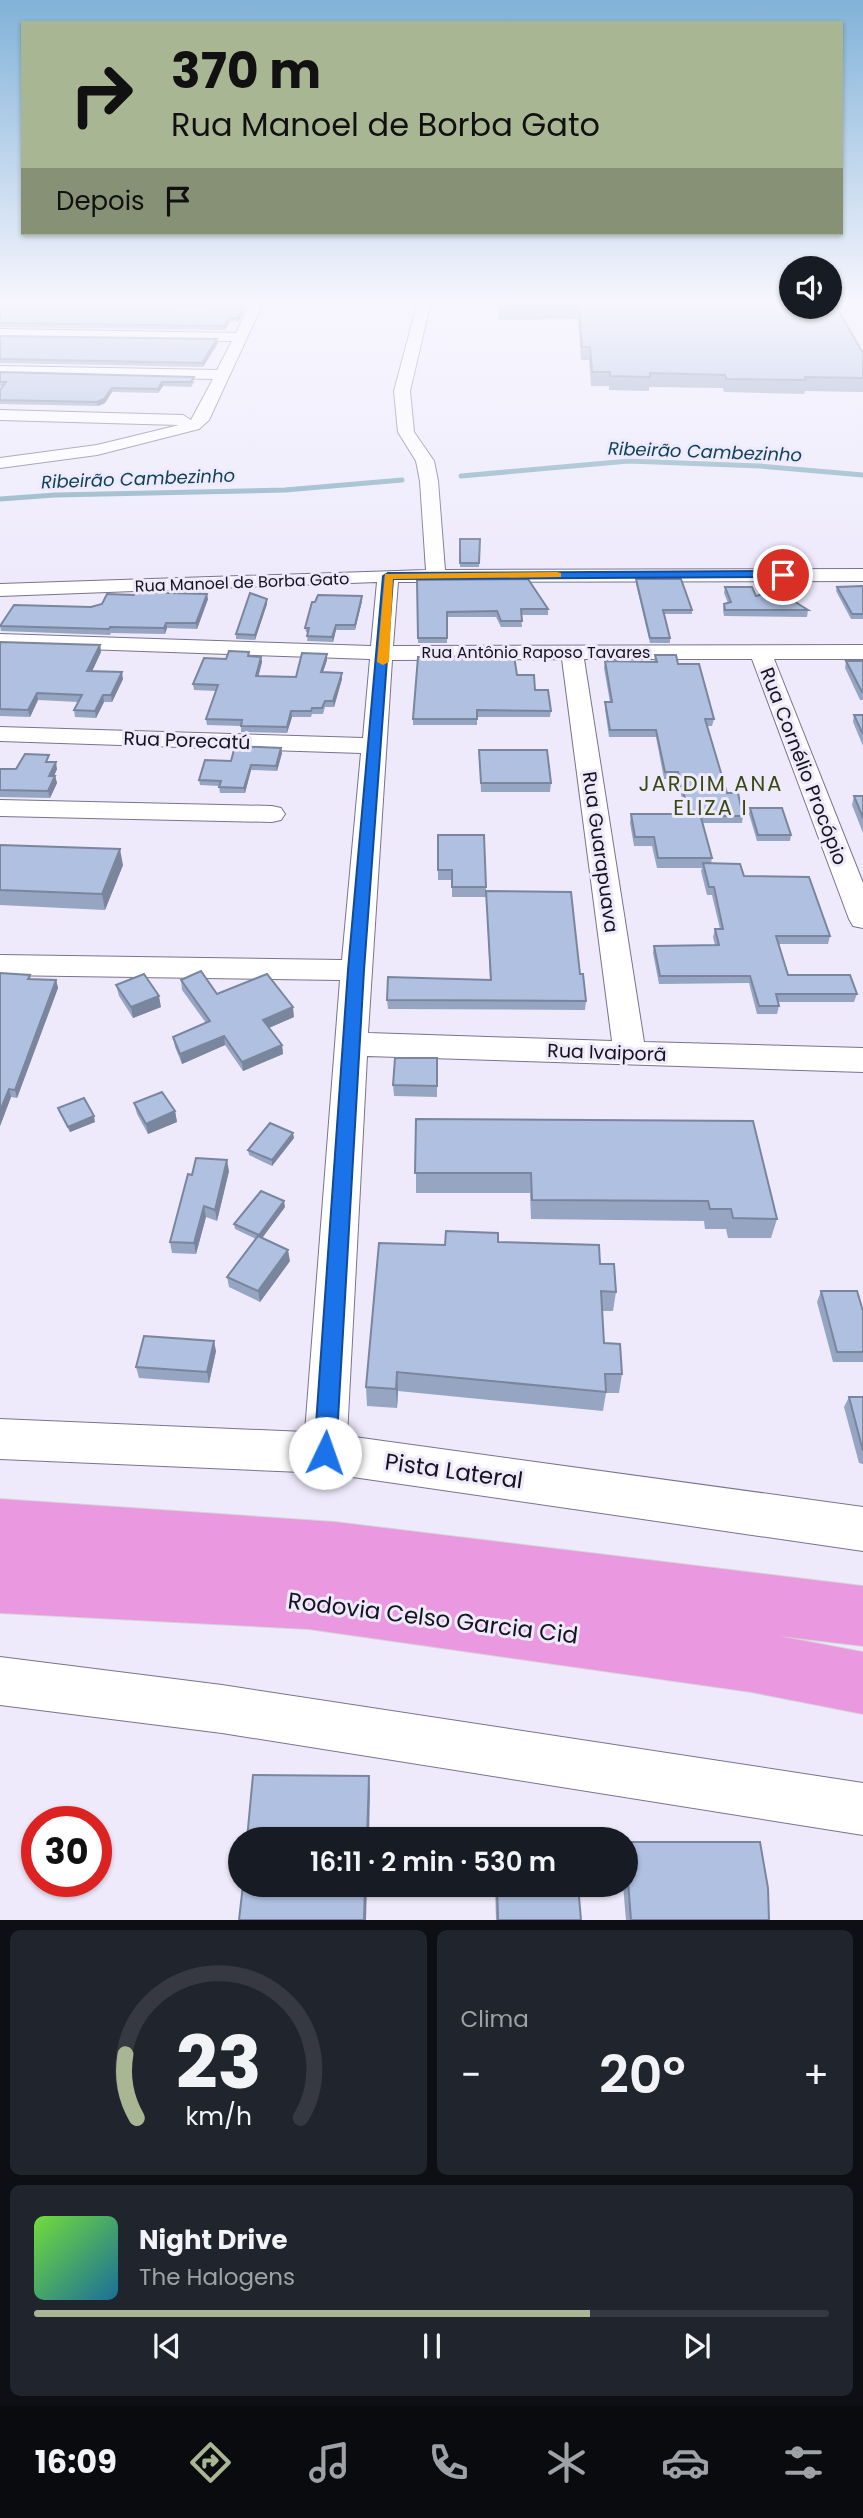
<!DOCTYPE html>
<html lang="pt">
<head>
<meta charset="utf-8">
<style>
	:root { --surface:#171b24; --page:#20242c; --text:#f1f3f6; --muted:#9ea1a6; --line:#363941; --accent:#a9b694 }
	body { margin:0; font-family:Poppins,sans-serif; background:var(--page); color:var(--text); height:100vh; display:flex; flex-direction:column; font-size:26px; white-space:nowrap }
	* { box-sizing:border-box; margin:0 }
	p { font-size:23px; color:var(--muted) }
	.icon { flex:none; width:38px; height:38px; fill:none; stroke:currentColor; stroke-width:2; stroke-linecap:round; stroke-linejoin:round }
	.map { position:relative; height:1920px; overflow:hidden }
	.details { display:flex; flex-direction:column; gap:10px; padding:10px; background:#0d0f14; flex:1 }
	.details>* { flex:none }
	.top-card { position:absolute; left:21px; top:21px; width:822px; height:214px; border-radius:0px; box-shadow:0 2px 5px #0004; background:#a9b694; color:#111; overflow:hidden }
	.buttons { position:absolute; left:779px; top:256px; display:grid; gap:14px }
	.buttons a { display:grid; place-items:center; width:63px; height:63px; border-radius:50%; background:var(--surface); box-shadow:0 2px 5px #0004; font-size:35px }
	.speed { position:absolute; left:21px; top:1806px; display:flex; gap:14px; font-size:35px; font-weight:700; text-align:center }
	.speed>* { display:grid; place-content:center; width:91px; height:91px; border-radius:50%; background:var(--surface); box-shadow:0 2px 5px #0004; line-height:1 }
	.speed .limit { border:10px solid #d22; background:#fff; color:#111 }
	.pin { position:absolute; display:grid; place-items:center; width:60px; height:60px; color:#fff; margin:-30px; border:4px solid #fff; border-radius:50%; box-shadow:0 2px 7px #0007 }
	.me { position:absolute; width:77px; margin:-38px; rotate:3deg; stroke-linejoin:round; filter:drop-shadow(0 0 5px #0008) }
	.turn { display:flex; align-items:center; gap:24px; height:147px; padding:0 35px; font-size:32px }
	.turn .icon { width:91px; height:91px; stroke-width:2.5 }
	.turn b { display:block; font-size:49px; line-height:60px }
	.then { display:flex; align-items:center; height:66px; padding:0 35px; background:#0003; gap:14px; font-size:26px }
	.big { font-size:52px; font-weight:600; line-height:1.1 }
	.details .card { flex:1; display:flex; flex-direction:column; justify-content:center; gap:10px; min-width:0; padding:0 24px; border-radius:10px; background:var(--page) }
	.details .dial { align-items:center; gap:0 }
	.dial svg { height:182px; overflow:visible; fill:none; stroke:var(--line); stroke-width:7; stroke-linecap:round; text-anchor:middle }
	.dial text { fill:var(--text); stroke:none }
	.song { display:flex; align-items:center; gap:21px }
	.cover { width:84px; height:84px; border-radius:10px; background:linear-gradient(135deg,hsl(100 70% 55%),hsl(200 70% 35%)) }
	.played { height:7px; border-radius:4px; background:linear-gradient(90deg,var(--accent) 70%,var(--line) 70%) }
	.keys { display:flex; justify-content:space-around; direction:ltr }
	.heat { display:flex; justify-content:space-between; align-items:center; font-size:38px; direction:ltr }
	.details .tiles { flex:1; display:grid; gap:10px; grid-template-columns:1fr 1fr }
	.card:last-child { grid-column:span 2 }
	.trip { position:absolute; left:228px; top:1827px; width:410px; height:70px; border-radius:35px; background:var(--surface); box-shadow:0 2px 5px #0004; font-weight:600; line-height:70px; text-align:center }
	.dock { display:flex; height:112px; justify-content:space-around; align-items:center; background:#090b0e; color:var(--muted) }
	.dock .icon { width:49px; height:49px }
	.dock .selected { color:var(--accent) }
	.dock b { font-size:32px; color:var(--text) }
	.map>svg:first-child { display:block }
</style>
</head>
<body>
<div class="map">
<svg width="863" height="1920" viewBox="0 0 863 1920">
	<rect width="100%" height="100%" fill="#eeeafc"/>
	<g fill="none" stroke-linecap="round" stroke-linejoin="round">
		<g stroke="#87aebf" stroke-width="5">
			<polyline points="461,476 629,461 760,466 863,475"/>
			<polyline points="0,499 55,495 285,490 402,480"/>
		</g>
		<g stroke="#79738c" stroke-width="2">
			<g id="minor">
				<polygon points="71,301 264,301 209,420 199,429 97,455 0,468 0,458 97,445 179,425 0,420 0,410 183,415 191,420 213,379 0,374 0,366 217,370 232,341 0,337 0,329 236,333 248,308 77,305"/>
				<path d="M418,301H431L410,391L414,432L434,461L438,481L445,570L863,569V581L398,582L393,646L863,645V659H774L863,883V928L853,926L849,919L752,659H584L644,1042L863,1048V1072L367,1056L347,1436L863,1507V1551L325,1473L0,1459V1419L305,1432L340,980L0,975V955L342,960L361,753L0,741V727L363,738L370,659L0,646V634L371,646L377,582L0,596V584L426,570L420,481L416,461L398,432L394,391ZM562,659L612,1041L368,1033L392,660Z"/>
				<polygon points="0,800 272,806 281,808 285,814 281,820 272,822 0,816"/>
				<polygon points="0,1657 222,1685 863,1783 863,1835 222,1733 0,1705"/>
			</g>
		</g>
		<g stroke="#d5d5d6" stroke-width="2">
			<polygon id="highway" points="0,1499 335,1522 863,1586 863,1646 779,1636 863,1652 863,1714 751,1692 308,1629 0,1613"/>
		</g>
		<use href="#minor" fill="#fff" fill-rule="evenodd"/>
		<use href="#highway" fill="#ea99e0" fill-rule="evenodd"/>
	</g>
	<g fill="#96a5c1">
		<polygon points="0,301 244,307 244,311 239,322 230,321 225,330 0,327"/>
		<polygon points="499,301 791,301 863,353 863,392 805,391 804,394 724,392 723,388 649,387 649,391 609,390 609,386 591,386 589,360 581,360 578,319 498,320"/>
		<polygon points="0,336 218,343 203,367 0,363"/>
		<polygon points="0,372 195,381 191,387 163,386 158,393 112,392 105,403 98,406 0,404 0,390 3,386 0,386"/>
		<polygon points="460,539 480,539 479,567 460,567"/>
		<polygon points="636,579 692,610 692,614 664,614 670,638 670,643 650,643 636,584"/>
		<polygon points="417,580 548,609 548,615 521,615 522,627 501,627 496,617 447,617 447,643 418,643"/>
		<polygon points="863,586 863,619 851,619 836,591 837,587"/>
		<polygon points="725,587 808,610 807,617 724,616 723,610 724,604 728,603 724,593"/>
		<polygon points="362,596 362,601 355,630 336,630 333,642 307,641 308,632 306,632 305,628"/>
		<polygon points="208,599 197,629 167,628 165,634 111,633 110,635 1,631 0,626 91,607"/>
		<polygon points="267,604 255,640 236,639 236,634"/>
		<polygon points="0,642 100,645 101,652 92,671 123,679 112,702 104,702 96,718 75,717 74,710 78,702 38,700 30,717 0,716"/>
		<polygon points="655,655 678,664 714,719 712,726 707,726 727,793 743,816 742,823 703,823 712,858 711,863 744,876 830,936 828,944 779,944 788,975 857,994 854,1002 778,1002 779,1006 777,1014 757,1014 749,983 659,984 653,953 654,946 715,945 713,937 715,929 720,929 712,895 707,895 701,871 702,868 657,868 652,846 634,846 630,823 631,814 686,814 677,779 664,779 656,737 609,737 605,709 605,702 610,702 604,668 605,661 654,662"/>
		<polygon points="249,656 261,657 262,662 258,676 296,677 327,660 323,672 342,679 334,707 325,707 323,714 312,714 311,717 292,717 287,733 241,732 241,726 207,725 206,719 216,691 194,690 193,684"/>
		<polygon points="846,661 863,661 863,700 860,700 845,668"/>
		<polygon points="517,675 535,690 551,711 550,717 477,717 477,725 413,725 413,719"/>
		<polygon points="854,715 863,715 863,746 853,722"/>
		<polygon points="281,748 282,753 277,771 251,770 245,793 220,793 219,786 200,785 199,780 231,761"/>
		<polygon points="479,750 551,783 550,792 481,792"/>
		<polygon points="51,762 57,769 54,776 55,776 57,783 50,798 0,797 0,769 16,769"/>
		<polygon points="854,796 863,796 863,833 852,805"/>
		<polygon points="750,808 791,835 790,841 757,841 749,814"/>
		<polygon points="438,835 486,887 486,897 452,897 452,880 438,880"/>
		<polygon points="0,845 123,865 105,910 0,905"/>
		<polygon points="486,891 586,1001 585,1010 388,1009 387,1000 490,979"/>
		<polygon points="0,973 30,975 31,979 56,980 58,988 17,1098 11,1097 0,1126"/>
		<polygon points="181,980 217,994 294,1017 269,1028 282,1045 283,1054 243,1071 225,1045 182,1064 175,1047 173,1037 206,1023 182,990"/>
		<polygon points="116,985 161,1007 133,1018 119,996"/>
		<polygon points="437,1058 437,1097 394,1096 393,1085"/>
		<polygon points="134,1103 175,1111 177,1122 148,1134 137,1114"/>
		<polygon points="58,1108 95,1122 70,1132 60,1114"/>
		<polygon points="416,1119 777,1219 771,1238 728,1238 726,1229 705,1229 704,1221 531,1219 530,1193 416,1193"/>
		<polygon points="294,1138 272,1166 249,1155 248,1150"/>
		<polygon points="229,1171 217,1221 206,1217 196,1254 172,1253 170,1242 192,1175"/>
		<polygon points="285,1207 262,1238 290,1261 260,1302 229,1287 227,1277 256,1239 235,1229 234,1224"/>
		<polygon points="498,1242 600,1264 616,1292 613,1311 602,1311 604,1343 622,1374 619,1393 606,1393 603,1411 398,1391 397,1408 367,1406 366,1387 445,1245"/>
		<polygon points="821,1291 863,1311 863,1362 833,1362 817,1302"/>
		<polygon points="216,1351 209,1383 139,1378 136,1367"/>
		<polygon points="849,1397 863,1397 863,1464 859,1463 844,1407"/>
		<polygon points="625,1842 769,1920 626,1920 623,1885 625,1885"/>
		<polygon points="495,1885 578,1885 581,1920 496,1920"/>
	</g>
	<g fill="#7a869d">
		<polygon points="244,307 244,311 239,322 238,318"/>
		<polygon points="229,318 230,321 225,330 225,326"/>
		<polygon points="217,339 218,343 203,367 202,363"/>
		<polygon points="162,382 163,386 158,393 158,389"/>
		<polygon points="112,388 112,392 105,403 98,406 97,402"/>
		<polygon points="207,594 208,599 197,629 196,623"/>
		<polygon points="362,596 362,601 355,630 355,625"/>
		<polygon points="267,599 267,604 255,640 255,635"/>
		<polygon points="166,623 167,628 165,634 164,628"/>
		<polygon points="336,625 336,630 333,642 332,637"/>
		<polygon points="100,645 101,652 89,678 87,671"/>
		<polygon points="327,654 327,660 321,678 321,672"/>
		<polygon points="261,657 262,662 257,682 256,676"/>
		<polygon points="122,672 123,679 112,702 111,695"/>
		<polygon points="342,673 342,679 334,707 333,701"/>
		<polygon points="37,693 38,700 30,717 28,710"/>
		<polygon points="103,695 104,702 96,718 95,711"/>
		<polygon points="291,711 292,717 287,733 287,727"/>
		<polygon points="281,748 282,753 277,771 276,766"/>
		<polygon points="56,762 57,769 51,783 49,776"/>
		<polygon points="251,765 251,770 245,793 244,788"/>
		<polygon points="55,776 57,783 50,798 48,791"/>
		<polygon points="120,849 123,865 105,910 102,894"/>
		<polygon points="56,980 58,988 17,1098 15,1090"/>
		<polygon points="159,996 161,1007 133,1018 131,1007"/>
		<polygon points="293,1007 294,1017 264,1030 263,1020"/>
		<polygon points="224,1036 225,1045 182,1064 180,1054"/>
		<polygon points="282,1045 283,1054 243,1071 242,1062"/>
		<polygon points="9,1089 11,1097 0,1126 0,1111"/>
		<polygon points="175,1111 177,1122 148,1134 146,1124"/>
		<polygon points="94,1116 95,1122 70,1132 68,1127"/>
		<polygon points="293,1133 294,1138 272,1166 272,1160"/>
		<polygon points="227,1160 229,1171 217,1221 215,1210"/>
		<polygon points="284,1201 285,1207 260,1241 259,1235"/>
		<polygon points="204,1206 206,1217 196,1254 194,1243"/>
		<polygon points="288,1250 290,1261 260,1302 258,1291"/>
		<polygon points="214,1341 216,1351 209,1383 207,1372"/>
		<polygon points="397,1372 398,1391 397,1408 396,1389"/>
		<polygon points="369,1776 370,1791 369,1839 367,1839"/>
		<polygon points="365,1885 367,1885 366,1920 364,1920"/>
	</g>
	<g fill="#afc0e0" stroke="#7a869d" stroke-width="2">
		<polygon points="0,301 61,301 244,307 238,318 229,318 225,326 0,323"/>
		<polygon points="499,301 791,301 791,306 830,306 830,301 833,301 863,353 863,378 805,377 806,380 726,379 725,375 650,373 650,377 610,376 610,372 592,372 590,347 582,347 579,307 498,307"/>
		<polygon points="0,336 217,339 202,363 0,359"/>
		<polygon points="0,372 194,377 191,382 162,382 158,389 112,388 104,399 97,402 0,400 0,390 6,382 0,382"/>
		<polygon points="460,539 480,539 479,563 460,563"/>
		<polygon points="528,579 548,609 521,609 522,621 501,621 497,611 447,612 447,638 418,638 417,580"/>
		<polygon points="636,579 681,579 692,610 663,610 670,638 650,638"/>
		<polygon points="863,586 863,614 852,614 837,587"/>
		<polygon points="725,587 752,587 756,596 776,590 808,610 725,610 724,604 731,602"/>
		<polygon points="136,592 207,594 196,623 166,623 164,628 110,627 109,629 0,626 14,605 91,607 102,604 107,594 134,595"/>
		<polygon points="250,593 267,599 255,635 236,634"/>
		<polygon points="318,595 362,596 355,625 336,625 332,637 307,636 309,628 305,628 312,602 315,602"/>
		<polygon points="0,642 100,645 87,671 122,672 111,695 103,695 95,711 74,710 82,695 37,693 28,710 0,709"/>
		<polygon points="229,651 249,652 248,656 261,657 256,676 296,677 302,653 327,654 321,672 342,673 333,701 325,701 322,708 312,708 311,711 291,711 287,727 241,726 242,720 206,719 218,685 193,684 204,658 226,659"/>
		<polygon points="655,655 676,655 678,664 699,664 714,719 705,719 727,793 738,793 743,816 701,816 700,814 689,814 678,772 665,772 656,730 610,730 605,702 612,702 605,661 657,662"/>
		<polygon points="514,656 517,675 534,675 535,690 548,690 551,711 477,710 477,719 413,719 418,657"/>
		<polygon points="846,661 863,661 863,692 862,692"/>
		<polygon points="854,715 863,715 863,734"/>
		<polygon points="235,746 281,748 276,766 251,765 244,788 219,787 221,781 199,780 205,760 231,761"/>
		<polygon points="479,750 547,750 551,783 481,783"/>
		<polygon points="25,754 49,755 46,762 56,762 49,776 55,776 48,791 0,790 0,769 16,769"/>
		<polygon points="854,796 863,796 863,818"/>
		<polygon points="750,808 782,808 791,835 758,835"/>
		<polygon points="631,814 700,814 712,858 658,858 654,837 635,837"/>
		<polygon points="438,835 484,835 486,887 452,887 452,870 438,870"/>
		<polygon points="0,845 120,849 102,894 0,890"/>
		<polygon points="703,863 740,864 744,876 809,877 830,936 776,936 788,975 850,975 857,994 776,994 779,1006 759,1006 750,976 660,976 654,946 719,945 715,929 723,929 714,887 709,887"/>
		<polygon points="486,891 571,892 580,974 583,974 586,1001 387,1000 388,977 491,980"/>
		<polygon points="201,971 217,994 267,974 293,1007 263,1020 282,1045 242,1062 224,1036 180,1054 173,1037 210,1021 181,980"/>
		<polygon points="0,973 30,975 28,979 56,980 15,1090 9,1089 0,1111"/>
		<polygon points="144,974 159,996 131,1007 116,985"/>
		<polygon points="395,1058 437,1058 437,1086 393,1085"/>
		<polygon points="162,1092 175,1111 146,1124 134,1103"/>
		<polygon points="84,1098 94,1116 68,1127 58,1108"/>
		<polygon points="416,1119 753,1121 777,1219 733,1218 731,1209 710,1209 708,1201 532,1200 531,1173 415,1173"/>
		<polygon points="270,1123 293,1133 272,1160 248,1150"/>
		<polygon points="196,1158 227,1160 215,1210 204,1206 194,1243 170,1242 188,1174 192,1175"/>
		<polygon points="261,1191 284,1201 259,1235 234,1224"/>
		<polygon points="446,1231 498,1233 498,1242 599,1245 600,1264 614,1264 616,1292 601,1291 604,1343 620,1344 622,1374 605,1374 606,1392 397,1372 396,1389 366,1387 379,1243 445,1245"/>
		<polygon points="258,1236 288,1250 258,1291 227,1277"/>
		<polygon points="821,1291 857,1291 863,1311 863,1352 837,1352"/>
		<polygon points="144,1336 214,1341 207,1372 136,1367"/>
		<polygon points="849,1397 863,1397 863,1451"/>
		<polygon points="253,1775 369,1776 367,1839 247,1839"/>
		<polygon points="495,1832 575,1833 575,1839 495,1839"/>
		<polygon points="625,1842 760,1842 768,1888 769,1920 631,1920"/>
		<polygon points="243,1885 365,1885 364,1920 239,1920"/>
		<polygon points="497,1885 578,1885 581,1920 498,1920"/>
	</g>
	<linearGradient id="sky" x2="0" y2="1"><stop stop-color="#81b2d8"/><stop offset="0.53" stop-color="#f7f6fe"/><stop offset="1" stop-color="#f7f6fe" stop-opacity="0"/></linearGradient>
	<rect width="863" height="570" fill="url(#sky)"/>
	<polygon fill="#1a73e8" stroke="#114b97" stroke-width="2" points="783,571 787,572 787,577 393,579 364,970 336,1453 333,1461 325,1464 317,1461 314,1453 348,970 383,576 388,573"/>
	<polygon fill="#f59e0b" points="557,572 561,573 561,577 393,579 389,662 383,665 377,662 385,574"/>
	<g text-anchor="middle" stroke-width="6" stroke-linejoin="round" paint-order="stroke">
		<g font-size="16" fill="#15131d" stroke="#eeeafc">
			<text transform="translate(242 582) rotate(-2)" y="6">Rua Manoel de Borba Gato</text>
			<text x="536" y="658">Rua Antônio Raposo Tavares</text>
		</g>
		<g font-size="18" font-style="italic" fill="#0e4357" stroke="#eeeafc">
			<text transform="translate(705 452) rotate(2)" y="6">Ribeirão Cambezinho</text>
			<text transform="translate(138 479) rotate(-2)" y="6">Ribeirão Cambezinho</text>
		</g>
		<g font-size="19" fill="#15131d" stroke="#eeeafc">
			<text transform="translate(187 740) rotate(2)" y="7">Rua Porecatú</text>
			<text transform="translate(804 766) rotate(69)" y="7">Rua Cornélio Procópio</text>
			<text transform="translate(601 852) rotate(82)" y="7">Rua Guarapuava</text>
			<text transform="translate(607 1052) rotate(2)" y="7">Rua Ivaiporã</text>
		</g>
		<g font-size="21" letter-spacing="2" fill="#384913" stroke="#eeeafc">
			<text x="711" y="791">JARDIM ANA<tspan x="711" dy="24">ELIZA I</tspan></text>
		</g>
		<g font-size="23" fill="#15131d" stroke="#eeeafc">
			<text transform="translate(454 1471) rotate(8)" y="8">Pista Lateral</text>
			<text transform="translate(433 1618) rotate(7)" y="8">Rodovia Celso Garcia Cid</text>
		</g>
	</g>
</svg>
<div class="buttons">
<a><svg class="icon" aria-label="sound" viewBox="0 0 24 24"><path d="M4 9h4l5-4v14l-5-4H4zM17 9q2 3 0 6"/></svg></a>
</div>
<div class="speed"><div class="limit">30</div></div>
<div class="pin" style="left:783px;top:575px;background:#d93025"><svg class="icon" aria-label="arrive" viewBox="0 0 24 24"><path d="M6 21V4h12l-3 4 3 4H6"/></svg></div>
<svg class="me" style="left:325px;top:1453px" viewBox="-20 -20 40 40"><circle r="19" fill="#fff"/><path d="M0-13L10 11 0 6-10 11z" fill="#1a73e8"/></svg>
<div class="trip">16:11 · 2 min · 530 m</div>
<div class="top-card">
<div class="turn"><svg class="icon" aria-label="right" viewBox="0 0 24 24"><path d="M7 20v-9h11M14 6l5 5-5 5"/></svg><div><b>370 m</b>Rua Manoel de Borba Gato</div></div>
<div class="then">Depois<svg class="icon" aria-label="arrive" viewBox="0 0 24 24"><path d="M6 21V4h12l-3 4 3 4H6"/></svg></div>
</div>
</div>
<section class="details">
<div class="tiles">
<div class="card dial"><svg viewBox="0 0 100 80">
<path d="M14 69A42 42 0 1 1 86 69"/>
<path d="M14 69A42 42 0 0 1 9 41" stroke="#a9b694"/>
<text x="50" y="56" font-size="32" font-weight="700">23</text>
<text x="50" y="72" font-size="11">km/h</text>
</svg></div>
<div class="card"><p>Clima</p>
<div class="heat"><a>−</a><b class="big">20°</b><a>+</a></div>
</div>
<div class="card">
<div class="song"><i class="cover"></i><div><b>Night Drive</b><p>The Halogens</p></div></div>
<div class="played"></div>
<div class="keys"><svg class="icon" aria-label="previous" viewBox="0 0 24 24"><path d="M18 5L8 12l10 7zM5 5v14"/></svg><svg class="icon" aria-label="pause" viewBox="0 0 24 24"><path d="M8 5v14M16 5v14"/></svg><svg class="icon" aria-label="next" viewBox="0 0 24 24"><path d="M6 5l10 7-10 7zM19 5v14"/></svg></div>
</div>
</div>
</section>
<nav class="dock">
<b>16:09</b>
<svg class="icon selected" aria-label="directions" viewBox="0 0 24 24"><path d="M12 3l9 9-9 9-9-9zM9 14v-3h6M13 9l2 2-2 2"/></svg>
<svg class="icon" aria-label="music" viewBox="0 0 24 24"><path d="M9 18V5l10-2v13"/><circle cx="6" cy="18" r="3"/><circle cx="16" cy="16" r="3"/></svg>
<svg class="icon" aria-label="phone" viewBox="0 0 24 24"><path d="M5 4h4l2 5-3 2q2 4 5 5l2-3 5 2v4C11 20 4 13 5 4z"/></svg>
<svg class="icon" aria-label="climate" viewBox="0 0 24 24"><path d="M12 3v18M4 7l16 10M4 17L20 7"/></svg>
<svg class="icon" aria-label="car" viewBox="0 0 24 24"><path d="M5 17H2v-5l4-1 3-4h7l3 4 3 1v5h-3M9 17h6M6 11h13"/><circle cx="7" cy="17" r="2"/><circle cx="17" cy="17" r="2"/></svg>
<svg class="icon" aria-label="filters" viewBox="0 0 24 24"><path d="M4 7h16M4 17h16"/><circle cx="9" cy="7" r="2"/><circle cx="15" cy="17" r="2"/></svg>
</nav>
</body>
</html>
